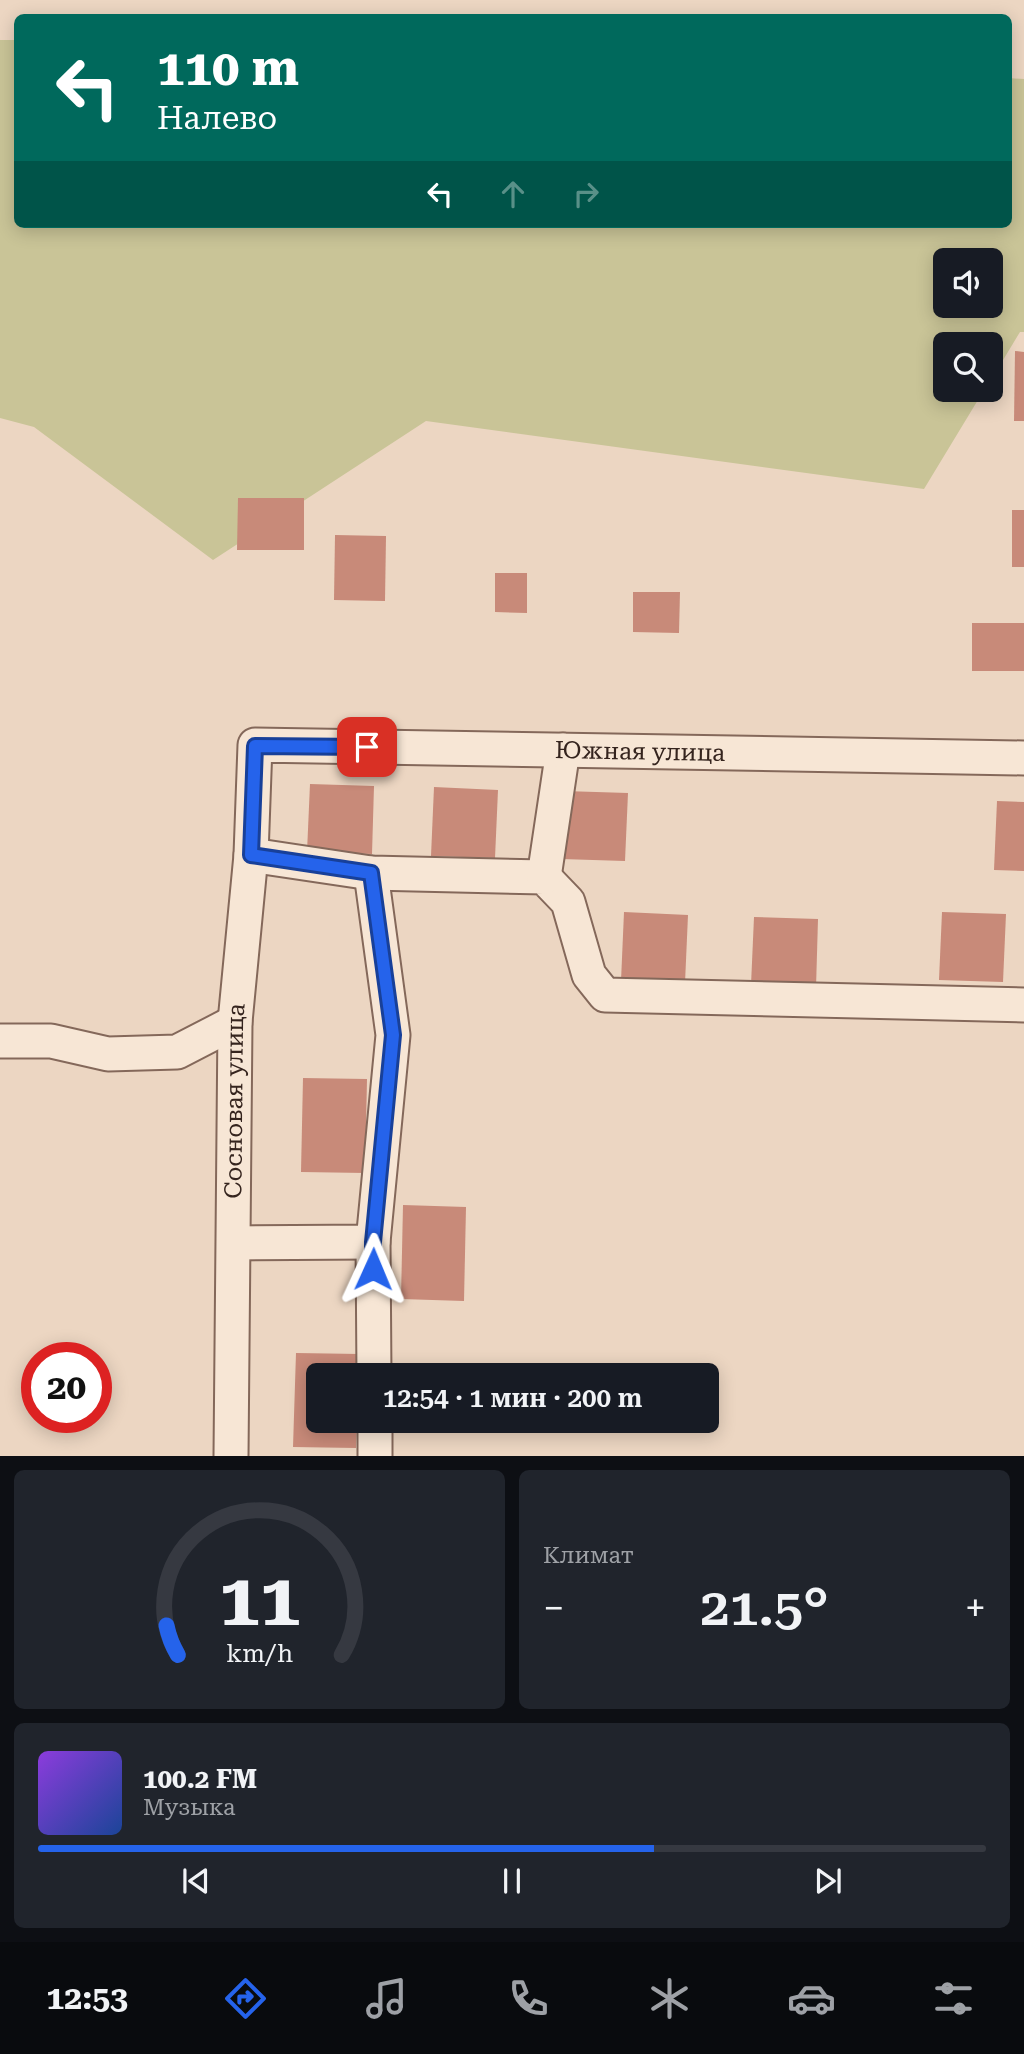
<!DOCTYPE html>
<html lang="ru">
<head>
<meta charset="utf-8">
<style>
	:root { --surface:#171b24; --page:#20242c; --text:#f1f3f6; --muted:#9ea1a6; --line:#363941; --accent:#2563eb }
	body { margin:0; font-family:"Roboto Serif",serif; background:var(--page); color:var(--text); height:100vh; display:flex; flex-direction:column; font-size:26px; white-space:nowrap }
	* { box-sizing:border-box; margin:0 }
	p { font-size:23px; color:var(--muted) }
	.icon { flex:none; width:38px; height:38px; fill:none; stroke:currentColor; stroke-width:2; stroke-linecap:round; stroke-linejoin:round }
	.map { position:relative; height:1456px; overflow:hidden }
	.details { display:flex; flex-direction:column; gap:14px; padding:14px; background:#0d0f14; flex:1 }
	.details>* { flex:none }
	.top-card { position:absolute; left:14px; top:14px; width:998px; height:214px; border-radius:10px; box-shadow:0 4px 18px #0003; background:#00695c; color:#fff; overflow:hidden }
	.buttons { position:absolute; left:933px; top:248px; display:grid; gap:14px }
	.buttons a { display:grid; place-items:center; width:70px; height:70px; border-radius:10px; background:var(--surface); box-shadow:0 4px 18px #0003; font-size:35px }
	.speed { position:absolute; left:21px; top:1342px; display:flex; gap:14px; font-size:35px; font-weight:700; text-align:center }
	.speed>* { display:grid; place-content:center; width:91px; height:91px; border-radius:50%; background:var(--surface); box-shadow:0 4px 18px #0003; line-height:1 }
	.speed .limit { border:10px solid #d22; background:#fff; color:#111 }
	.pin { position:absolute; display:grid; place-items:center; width:60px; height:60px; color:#fff; margin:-30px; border-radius:14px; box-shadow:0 4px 10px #0006 }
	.me { position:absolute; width:77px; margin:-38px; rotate:1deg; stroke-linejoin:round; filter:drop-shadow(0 0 5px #0008) }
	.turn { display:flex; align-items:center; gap:24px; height:147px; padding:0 28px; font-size:32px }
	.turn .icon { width:91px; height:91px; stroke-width:2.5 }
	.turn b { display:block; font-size:49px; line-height:60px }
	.lanes { display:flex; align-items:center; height:66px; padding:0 28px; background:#0003; justify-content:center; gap:35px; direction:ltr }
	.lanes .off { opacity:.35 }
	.big { font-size:52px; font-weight:600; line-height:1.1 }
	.details .widget { flex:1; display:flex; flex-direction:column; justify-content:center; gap:10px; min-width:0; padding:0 24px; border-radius:10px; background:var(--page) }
	.details .dial { align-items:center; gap:0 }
	.dial svg { height:182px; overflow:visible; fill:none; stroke:var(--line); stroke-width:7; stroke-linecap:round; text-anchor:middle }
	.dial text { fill:var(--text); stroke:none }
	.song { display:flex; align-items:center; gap:21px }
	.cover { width:84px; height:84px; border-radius:10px; background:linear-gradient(135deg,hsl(270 70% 55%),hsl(220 70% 35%)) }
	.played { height:7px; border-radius:4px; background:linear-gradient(90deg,var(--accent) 65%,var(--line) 65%) }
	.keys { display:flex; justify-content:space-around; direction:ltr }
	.heat { display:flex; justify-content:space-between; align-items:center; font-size:38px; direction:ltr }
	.details .tiles { flex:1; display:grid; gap:14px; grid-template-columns:1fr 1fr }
	.widget:last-child { grid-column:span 2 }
	.trip { position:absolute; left:306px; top:1363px; width:413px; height:70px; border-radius:10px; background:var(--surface); box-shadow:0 4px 18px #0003; font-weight:600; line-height:70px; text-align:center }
	.dock { display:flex; height:112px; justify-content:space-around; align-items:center; background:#090b0e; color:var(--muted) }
	.dock .icon { width:49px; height:49px }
	.dock .selected { color:var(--accent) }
	.dock b { font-size:32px; color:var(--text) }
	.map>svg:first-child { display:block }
</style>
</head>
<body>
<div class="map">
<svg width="1024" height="1456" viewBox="0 0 1024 1456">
	<rect width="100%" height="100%" fill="#ecd6c2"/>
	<path fill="#c9c497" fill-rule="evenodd" d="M0,40H17L18,224H1008V78L1024,79V332H1020L991,380L990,345H945V390H984L924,489L426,421L213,560L34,427L0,418ZM945,261H990V306H945Z"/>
	<g fill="#c88a79">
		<polygon points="1015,351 1024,352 1024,421 1014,421"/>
		<polygon points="238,498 304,498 304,550 237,550"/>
		<rect x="1012" y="510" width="12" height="57"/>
		<polygon points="335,535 386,536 385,601 334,600"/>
		<polygon points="495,573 527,573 527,613 495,612"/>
		<polygon points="633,592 680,592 679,633 633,632"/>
		<rect x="972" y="623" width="52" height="48"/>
		<polygon points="310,784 374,786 372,854 307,852"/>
		<polygon points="434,787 498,790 495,858 431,856"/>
		<polygon points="564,791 628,793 625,861 561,859"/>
		<polygon points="997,801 1024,802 1024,871 994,870"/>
		<polygon points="624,912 688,915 685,983 621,981"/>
		<polygon points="942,912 1006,914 1003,982 939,980"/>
		<polygon points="754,917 818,919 816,988 751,985"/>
		<polygon points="303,1078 367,1079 365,1173 301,1172"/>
		<polygon points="403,1205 466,1207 464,1301 401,1299"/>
		<polygon points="296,1353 359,1354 358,1376 318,1376 318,1421 357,1421 356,1448 293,1447"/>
	</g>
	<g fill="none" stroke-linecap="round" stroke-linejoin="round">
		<g stroke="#84685a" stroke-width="37">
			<g id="minor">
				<polyline points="251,855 371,873 544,877 568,902 589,975 605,995 1024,1005"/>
				<polyline points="544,877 563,750"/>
				<polyline points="0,1041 51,1041 108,1054 177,1052 235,1022"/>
				<polyline points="373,1242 374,1376"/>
				<polyline points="234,1243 373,1242 393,1035 371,873"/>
				<polyline points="375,1421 375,1456"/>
				<path id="s1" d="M231,1456L235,1022L251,855L255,745L1024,758"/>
			</g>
		</g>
		<use href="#minor" stroke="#f7e6d5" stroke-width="33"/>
	</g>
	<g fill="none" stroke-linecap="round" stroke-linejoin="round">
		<g stroke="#184099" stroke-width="18">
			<polyline id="route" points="367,747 255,746 251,855 371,873 393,1035 373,1242 373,1269"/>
		</g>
		<use href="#route" stroke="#2563eb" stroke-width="12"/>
	</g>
	<g text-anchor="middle" stroke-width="5" stroke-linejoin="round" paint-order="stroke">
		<g font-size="24" fill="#35241e" stroke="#f3e2d1">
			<text dy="8" stroke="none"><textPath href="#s1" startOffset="1097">Южная улица</textPath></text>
			<text dy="8" stroke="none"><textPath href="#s1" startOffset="355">Сосновая улица</textPath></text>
		</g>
	</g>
</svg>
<div class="buttons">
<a><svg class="icon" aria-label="sound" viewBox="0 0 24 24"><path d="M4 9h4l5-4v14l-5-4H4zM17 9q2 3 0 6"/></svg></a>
<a><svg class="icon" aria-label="search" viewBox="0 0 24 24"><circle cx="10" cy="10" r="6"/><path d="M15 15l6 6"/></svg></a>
</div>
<div class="speed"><div class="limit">20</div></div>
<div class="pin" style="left:367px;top:747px;background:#d93025"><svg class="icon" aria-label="arrive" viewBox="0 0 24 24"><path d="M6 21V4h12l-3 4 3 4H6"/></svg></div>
<svg class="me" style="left:373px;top:1269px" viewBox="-20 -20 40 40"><path d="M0-17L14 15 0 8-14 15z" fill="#2563eb" stroke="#fff" stroke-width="4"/></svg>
<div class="trip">12:54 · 1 мин · 200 m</div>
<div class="top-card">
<div class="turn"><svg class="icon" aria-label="left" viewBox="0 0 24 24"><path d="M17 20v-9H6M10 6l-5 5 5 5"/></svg><div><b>110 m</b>Налево</div></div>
<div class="lanes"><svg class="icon" aria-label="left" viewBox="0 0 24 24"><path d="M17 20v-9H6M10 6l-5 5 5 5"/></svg><svg class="icon off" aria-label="ahead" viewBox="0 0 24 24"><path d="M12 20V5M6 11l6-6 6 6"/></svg><svg class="icon off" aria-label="right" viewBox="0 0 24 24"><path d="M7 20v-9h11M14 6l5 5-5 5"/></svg></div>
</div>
</div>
<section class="details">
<div class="tiles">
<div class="widget dial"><svg viewBox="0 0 100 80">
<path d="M14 69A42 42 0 1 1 86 69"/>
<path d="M14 69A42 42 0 0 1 9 56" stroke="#2563eb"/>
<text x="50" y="56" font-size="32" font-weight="700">11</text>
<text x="50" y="72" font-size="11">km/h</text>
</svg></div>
<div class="widget"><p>Климат</p>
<div class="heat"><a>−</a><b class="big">21.5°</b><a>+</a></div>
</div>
<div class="widget">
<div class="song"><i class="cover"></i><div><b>100.2 FM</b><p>Музыка</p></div></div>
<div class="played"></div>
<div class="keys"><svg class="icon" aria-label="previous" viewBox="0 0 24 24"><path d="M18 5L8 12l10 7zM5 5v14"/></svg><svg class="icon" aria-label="pause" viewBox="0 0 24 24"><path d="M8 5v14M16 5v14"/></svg><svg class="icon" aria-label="next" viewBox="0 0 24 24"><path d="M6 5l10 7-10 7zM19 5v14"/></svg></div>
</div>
</div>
</section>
<nav class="dock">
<b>12:53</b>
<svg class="icon selected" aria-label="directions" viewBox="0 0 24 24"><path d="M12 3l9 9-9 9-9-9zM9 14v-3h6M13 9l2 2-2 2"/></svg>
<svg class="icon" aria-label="music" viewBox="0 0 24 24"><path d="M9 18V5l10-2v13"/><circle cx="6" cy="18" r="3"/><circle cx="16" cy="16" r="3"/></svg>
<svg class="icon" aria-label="phone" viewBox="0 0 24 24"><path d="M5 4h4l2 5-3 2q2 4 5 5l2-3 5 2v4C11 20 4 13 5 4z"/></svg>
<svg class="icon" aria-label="climate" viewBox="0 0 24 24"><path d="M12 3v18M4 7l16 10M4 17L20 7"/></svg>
<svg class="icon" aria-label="car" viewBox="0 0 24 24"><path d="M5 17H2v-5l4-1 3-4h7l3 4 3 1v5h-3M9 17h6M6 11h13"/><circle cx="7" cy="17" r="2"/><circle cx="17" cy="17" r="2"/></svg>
<svg class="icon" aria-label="filters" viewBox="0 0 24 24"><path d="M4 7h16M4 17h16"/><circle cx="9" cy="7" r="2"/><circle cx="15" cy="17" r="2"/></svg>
</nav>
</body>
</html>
